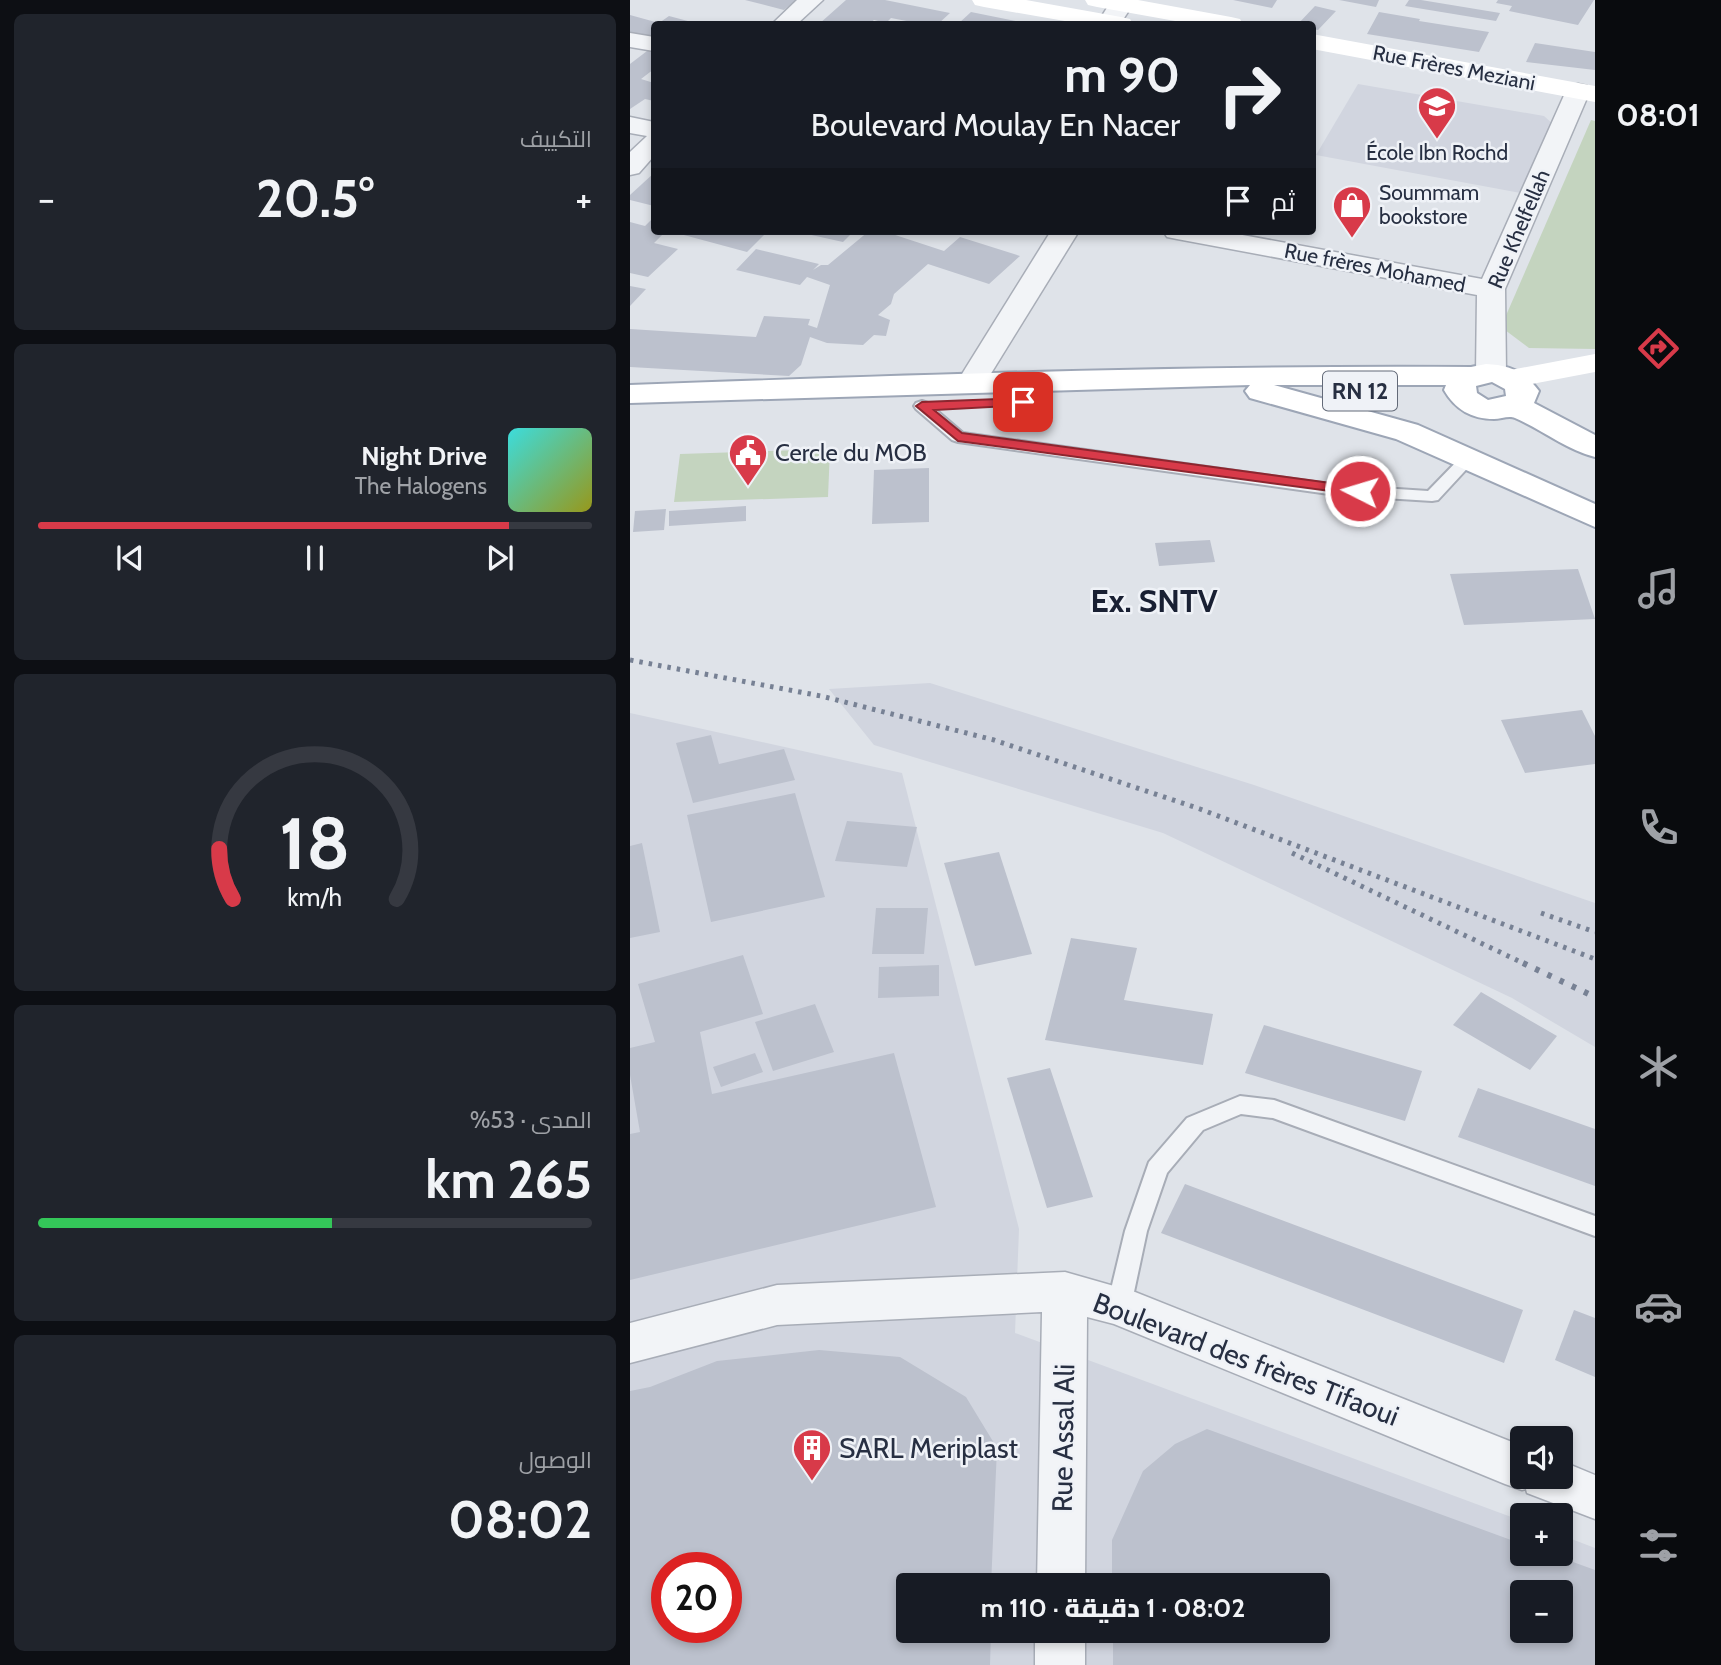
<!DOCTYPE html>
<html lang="ar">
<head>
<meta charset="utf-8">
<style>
	:root { --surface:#171b24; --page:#20242c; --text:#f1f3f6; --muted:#9ea1a6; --line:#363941; --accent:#d83a49 }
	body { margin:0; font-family:Cabin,Cairo,sans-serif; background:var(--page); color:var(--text); direction:rtl; height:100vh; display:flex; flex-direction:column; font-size:26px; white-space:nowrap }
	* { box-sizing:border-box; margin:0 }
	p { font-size:23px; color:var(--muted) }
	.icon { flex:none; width:38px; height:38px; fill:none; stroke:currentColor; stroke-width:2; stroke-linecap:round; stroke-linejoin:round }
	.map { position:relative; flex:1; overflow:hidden; direction:ltr }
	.sheet { display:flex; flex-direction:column; gap:14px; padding:14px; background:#0d0f14; width:630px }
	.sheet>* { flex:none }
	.guide { position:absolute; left:21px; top:21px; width:665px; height:214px; border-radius:7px; box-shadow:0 4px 10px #0003; direction:rtl; background:#171b24; color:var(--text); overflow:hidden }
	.controls { position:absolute; left:880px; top:1426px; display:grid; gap:14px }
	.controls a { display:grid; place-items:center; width:63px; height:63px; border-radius:7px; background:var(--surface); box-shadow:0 4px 10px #0003; font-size:35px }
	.speed { position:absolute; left:21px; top:1552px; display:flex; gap:14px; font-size:35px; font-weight:700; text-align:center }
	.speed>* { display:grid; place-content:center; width:91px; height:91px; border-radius:50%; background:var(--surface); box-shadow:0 4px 10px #0003; line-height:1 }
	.speed .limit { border:10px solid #d22; background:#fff; color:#111 }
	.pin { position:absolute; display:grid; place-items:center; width:60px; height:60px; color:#fff; margin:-30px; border-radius:14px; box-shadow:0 4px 10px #0006 }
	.me { position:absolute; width:77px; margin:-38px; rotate:275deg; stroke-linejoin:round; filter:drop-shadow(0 0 5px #0008) }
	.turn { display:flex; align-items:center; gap:24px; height:147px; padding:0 21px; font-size:32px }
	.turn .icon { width:91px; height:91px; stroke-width:2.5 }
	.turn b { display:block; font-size:49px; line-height:60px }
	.then { display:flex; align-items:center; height:66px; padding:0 21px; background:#0003; gap:14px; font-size:26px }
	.big { font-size:52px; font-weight:800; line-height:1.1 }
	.sheet .card { flex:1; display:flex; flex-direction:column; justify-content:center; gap:10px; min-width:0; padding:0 24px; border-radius:10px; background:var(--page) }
	.sheet .dial { align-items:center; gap:0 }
	.dial svg { height:182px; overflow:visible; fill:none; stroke:var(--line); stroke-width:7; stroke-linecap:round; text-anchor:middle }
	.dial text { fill:var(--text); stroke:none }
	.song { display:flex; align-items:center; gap:21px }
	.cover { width:84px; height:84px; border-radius:10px; background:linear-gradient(135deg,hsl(180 70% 55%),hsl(60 70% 35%)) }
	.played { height:7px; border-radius:4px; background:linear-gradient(90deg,var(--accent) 85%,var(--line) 85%) }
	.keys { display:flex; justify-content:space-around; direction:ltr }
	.heat { display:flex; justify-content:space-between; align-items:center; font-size:38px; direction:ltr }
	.charge { height:10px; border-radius:5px; background:linear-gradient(90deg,#34c759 53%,var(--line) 0) }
	.trip { position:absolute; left:266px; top:1573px; width:434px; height:70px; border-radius:7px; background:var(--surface); box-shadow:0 4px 10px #0003; font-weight:800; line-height:70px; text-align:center; direction:rtl }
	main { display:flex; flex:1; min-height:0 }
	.tabs { display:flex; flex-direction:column; width:126px; justify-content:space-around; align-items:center; background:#090b0e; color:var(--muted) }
	.tabs .icon { width:49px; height:49px }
	.tabs .on { color:var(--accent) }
	.tabs b { font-size:32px; color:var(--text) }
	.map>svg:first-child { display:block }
</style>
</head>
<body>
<main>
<nav class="tabs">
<b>08:01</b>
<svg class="icon on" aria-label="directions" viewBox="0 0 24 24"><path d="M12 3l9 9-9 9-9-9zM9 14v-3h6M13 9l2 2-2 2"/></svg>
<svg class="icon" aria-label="music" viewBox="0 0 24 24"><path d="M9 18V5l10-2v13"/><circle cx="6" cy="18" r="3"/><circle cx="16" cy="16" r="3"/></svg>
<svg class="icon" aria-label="phone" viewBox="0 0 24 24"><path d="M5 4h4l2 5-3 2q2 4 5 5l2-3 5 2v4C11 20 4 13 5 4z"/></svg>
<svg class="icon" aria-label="climate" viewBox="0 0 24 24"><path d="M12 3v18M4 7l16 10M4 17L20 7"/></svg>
<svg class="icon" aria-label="car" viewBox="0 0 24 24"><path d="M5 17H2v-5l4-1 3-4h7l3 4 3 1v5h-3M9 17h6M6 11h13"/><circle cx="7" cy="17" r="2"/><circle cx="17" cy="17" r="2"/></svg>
<svg class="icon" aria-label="filters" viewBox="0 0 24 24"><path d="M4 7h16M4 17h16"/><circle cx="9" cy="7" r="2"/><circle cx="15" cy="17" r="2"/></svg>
</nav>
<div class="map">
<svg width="965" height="1665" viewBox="0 0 965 1665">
	<rect width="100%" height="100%" fill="#dfe3e9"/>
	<g fill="#d1d5df" fill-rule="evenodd">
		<polygon points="728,84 914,116 924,125 896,194 686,155"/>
		<polygon points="300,683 624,785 965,903 965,1047 882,998 533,833 244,745 199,689"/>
		<path d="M0,713L272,773L389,1229L385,1333L892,1521V1554H931V1535L965,1548V1665H0ZM37,1568H96V1628H37ZM278,1586H688V1631H278ZM892,1592H931V1631H892Z"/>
	</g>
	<g fill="#c4d4bf">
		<polygon points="961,120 965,121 965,349 899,348 871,327"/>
		<polygon points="200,449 198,497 44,502 50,454"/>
	</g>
	<g fill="#bcc1cd" fill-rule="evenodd">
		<polygon points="115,0 166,0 154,10"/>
		<polygon points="216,0 255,0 320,13 308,24 292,24 261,18 256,23 244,20 239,24 189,24"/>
		<polygon points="603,0 647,0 642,8"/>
		<polygon points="709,0 749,0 746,7"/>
		<polygon points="779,0 791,0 870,13 866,21 775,6"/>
		<polygon points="868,0 964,0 948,25 879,11 882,6 866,3"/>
		<polygon points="685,6 706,11 688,30 682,29 682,24 668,24"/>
		<polygon points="341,12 395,23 395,24 328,24"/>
		<polygon points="749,12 790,19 789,21 859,32 849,52 737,34"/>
		<polygon points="0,15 29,23 39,16 69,24 24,24 24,43 0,36"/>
		<polygon points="905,43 965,52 965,70 896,62"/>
		<polygon points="21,48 24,49 24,69 11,79 24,83 24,101 15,99 0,109 0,64"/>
		<polygon points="24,173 24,206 0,200 0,195"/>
		<polygon points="24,217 24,231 36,231 24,243 48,249 18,277 0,273 0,222 15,226"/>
		<polygon points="39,231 138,231 117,252"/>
		<polygon points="180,231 224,231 213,242 177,234"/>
		<polygon points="239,231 253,231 314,251 330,237 390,256 359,284 298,264 264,294 261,304 248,315 260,320 256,336 244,335 233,345 197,343 180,337 171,365 159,376 0,367 0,329 126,337 134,316 180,319 178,325 187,328 200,285 177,277 170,285 106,270 126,249 189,264 183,270 191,265 198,265"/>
		<polygon points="0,286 16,289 0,306"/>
		<polygon points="299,468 299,522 242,524 244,470"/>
		<polygon points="116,506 116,521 39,526 39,511"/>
		<polygon points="36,509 34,530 3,532 5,511"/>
		<polygon points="580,540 585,562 529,566 525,543"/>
		<polygon points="948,569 965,619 834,625 820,574"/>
		<polygon points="952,710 965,736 965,764 895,773 871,720"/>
		<polygon points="81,735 89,764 154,749 165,780 63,803 46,743"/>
		<polygon points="165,793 195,897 81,922 57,815"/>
		<polygon points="217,821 287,827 277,867 205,861"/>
		<polygon points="12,843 30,932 0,938 0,846"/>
		<polygon points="369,852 402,954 345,966 314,863"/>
		<polygon points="246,908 298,908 294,954 242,954"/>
		<polygon points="441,938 507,948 494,1000 583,1014 573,1065 415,1040"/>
		<polygon points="113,955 133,1014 70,1032 82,1094 264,1053 306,1207 0,1280 0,1134 10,1132 0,1075 0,1048 25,1042 8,984"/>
		<polygon points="309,965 309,996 248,998 249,967"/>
		<polygon points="851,992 927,1036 900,1070 823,1025"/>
		<polygon points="185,1004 204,1052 143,1071 125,1022"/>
		<polygon points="634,1025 792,1071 775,1121 615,1073"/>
		<polygon points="125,1053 133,1072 91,1087 83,1067"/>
		<polygon points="420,1068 463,1197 417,1208 377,1078"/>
		<polygon points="848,1088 965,1129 965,1186 828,1137"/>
		<polygon points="555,1184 893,1310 874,1363 531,1233"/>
		<polygon points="944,1310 965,1318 965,1377 925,1360"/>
		<path d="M189,1350L270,1357L336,1397L367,1448L361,1586H278V1631H361L360,1665H0V1391L20,1387L87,1361ZM37,1568H96V1628H37Z"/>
		<path d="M577,1429L892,1544V1554H921L965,1570V1665H483V1631H688V1586H482V1540L513,1471L545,1444ZM892,1592H931V1631H892Z"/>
	</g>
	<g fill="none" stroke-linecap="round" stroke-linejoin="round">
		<g stroke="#a8adb7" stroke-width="4">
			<g id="lane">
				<polygon points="292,401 298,403 333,433 706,485 798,491 831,457 837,455 845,460 808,500 802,501 706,495 328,442 322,440 286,409 284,406 286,403"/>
				<polygon points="610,1096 644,1100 965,1216 965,1236 643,1118 611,1114 573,1130 537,1173 517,1231 501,1306 497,1313 489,1316 481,1313 477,1306 495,1231 519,1162 557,1118"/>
			</g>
		</g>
		<g stroke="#a8adb7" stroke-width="3">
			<g id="street">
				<polygon points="167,0 193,0 167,24 142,24"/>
				<polygon points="482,0 506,0 490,24 470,24 468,22"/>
				<polygon points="0,33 24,37 24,51 0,47"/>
				<polygon points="948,84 957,86 960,91 875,289 876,373 871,379 861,382 851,379 846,373 847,295 547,239 537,237 533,231 591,231 852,279 936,91 939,86"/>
				<polygon points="0,117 24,122 24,156 9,173 0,175 0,152 17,136 0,133"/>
				<polygon points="421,231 449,231 352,388 342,391 332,388 327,382"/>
				<polygon points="435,1272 505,1292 892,1446 892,1477 931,1477 931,1461 965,1475 965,1519 897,1493 896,1489 892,1490 875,1484 484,1324 457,1317 455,1586 407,1586 412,1312 147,1325 0,1363 0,1323 147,1285"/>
				<rect x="405" y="1631" width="50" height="34"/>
			</g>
		</g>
		<g stroke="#9da6b6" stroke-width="4">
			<path id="primary" d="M856,364C880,365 895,372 909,391L904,403L965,435V457C935,449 913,430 885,418C879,415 871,419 864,419C841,419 825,409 814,390L816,385H644L788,425L965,504V527L766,439L620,398L615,391L620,385L0,403V385C280,375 560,365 841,367ZM862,382L875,389L876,396L858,400L847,393L846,386Z"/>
		</g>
		<use href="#lane" fill="#f2f4f7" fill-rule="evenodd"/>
		<use href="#street" fill="#f2f4f7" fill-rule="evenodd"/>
		<g fill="#fff" fill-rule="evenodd">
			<polygon points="342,0 396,0 491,17 500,19 503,24 452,24 354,7 345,5"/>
			<polygon points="455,0 508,0 601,17 610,19 613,24 562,24 467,7 458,5"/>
			<polygon points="682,34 965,86 965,102 682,49"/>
			<polygon points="965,354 965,372 881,388 870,386 866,379 870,372"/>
		</g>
		<use href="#primary" fill="#fff" fill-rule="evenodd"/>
		<g stroke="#778194" stroke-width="5" stroke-dasharray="3.5 6" stroke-linecap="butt">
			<polyline points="0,660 191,696 364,740 570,809 965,959"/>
			<polyline points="662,853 897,965"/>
			<polyline points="911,913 965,932"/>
		</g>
		<polyline stroke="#778194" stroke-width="6" stroke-dasharray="4.5 9" stroke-linecap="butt" points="893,963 965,997"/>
	</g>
	<polygon fill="#d83a49" stroke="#8c262f" stroke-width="2" points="393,398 399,402 397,405 304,410 332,433 730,487 737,491 730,495 328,441 286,406 292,402"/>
	<defs>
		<g id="school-pin" transform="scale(2.0125)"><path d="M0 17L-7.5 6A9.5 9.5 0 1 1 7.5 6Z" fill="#d83a49" stroke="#eff2f7"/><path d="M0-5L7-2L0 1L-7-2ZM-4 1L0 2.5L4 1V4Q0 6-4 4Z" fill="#fff"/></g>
		<g id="shop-pin" transform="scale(2.0125)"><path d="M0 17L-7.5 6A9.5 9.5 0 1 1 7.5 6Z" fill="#d83a49" stroke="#eff2f7"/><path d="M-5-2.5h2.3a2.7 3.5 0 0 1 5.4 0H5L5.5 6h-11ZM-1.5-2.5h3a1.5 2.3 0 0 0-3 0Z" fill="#fff"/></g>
		<g id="civic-pin" transform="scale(2.0125)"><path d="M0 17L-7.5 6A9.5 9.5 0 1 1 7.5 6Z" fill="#d83a49" stroke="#eff2f7"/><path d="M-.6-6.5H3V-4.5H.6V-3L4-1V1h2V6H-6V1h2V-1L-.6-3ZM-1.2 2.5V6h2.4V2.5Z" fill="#fff"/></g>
		<g id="building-pin" transform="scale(2.0125)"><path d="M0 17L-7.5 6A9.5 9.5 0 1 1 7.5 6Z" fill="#d83a49" stroke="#eff2f7"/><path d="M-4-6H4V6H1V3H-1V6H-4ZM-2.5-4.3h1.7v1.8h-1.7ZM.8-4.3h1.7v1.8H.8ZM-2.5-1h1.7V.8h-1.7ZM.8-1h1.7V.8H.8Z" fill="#fff"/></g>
	</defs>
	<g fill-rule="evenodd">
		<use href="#school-pin" x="807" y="106"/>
		<use href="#shop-pin" x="722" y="205"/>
		<use href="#civic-pin" x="118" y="453"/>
		<use href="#building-pin" x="182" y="1448"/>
	</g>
	<g text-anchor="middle" stroke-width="5" stroke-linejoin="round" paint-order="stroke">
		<g font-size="21" fill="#272f42" stroke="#eff2f7">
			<text transform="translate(824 68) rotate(11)" y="7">Rue Frères Meziani</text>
			<text transform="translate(889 229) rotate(-67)" y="7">Rue Khelfellah</text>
			<text transform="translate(745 268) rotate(11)" y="7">Rue frères Mohamed</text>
		</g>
		<g font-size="21" fill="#272f42" stroke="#eff2f7">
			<text x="807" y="160">École Ibn Rochd</text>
			<text x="749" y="200" text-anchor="start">Soummam<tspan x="749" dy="24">bookstore</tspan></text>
		</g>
		<rect fill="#eff2f7" stroke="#636a78" stroke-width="2" x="693" y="371.5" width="74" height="39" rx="5"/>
		<g font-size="23" font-weight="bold" fill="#272f42">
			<text x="730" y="399">RN 12</text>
		</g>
		<g font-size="24" fill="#272f42" stroke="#eff2f7" text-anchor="start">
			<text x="145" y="461">Cercle du MOB</text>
		</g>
		<g font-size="28" fill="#272f42" stroke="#eff2f7">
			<text transform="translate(616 1359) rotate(21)" y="10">Boulevard des frères Tifaoui</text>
			<text transform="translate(433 1438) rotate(-89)" y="10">Rue Assal Ali</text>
		</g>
		<g font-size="28" fill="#272f42" stroke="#eff2f7" text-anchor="start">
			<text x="209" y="1458">SARL Meriplast</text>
		</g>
		<g font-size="32" font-weight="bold" fill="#192033" stroke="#eff2f7">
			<text x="524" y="612">Ex. SNTV</text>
		</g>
	</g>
</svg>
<div class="controls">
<a><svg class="icon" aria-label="sound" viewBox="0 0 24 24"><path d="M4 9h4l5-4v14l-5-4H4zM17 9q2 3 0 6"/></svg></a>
<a>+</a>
<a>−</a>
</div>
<div class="speed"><div class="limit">20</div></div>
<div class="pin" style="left:393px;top:402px;background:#d93025"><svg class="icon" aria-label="arrive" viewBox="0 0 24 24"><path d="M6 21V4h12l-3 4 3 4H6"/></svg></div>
<svg class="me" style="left:730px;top:491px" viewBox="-20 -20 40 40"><circle r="17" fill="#d83a49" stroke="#fff" stroke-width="3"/><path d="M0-11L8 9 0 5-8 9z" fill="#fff"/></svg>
<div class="trip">08:02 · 1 دقيقة · 110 m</div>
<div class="guide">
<div class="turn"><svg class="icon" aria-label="right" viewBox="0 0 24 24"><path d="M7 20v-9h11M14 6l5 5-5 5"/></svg><div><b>90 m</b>Boulevard Moulay En Nacer</div></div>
<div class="then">ثم<svg class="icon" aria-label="arrive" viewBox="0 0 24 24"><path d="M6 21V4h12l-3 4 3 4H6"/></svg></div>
</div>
</div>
<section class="sheet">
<div class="card"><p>التكييف</p>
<div class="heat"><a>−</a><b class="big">20.5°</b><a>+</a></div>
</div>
<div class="card">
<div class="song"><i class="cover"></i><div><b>Night Drive</b><p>The Halogens</p></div></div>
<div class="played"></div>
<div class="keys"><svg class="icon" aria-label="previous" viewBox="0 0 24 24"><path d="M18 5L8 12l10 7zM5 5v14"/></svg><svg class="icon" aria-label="pause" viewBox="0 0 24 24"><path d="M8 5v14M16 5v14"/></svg><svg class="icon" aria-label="next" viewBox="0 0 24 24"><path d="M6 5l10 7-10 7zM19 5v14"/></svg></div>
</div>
<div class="card dial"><svg viewBox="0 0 100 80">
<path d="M14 69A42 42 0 1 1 86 69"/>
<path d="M14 69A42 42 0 0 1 8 47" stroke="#d83a49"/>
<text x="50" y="56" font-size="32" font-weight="700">18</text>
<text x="50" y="72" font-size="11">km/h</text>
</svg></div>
<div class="card"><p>المدى · 53%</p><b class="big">265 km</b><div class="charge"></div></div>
<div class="card"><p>الوصول</p><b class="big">08:02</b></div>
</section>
</main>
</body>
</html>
